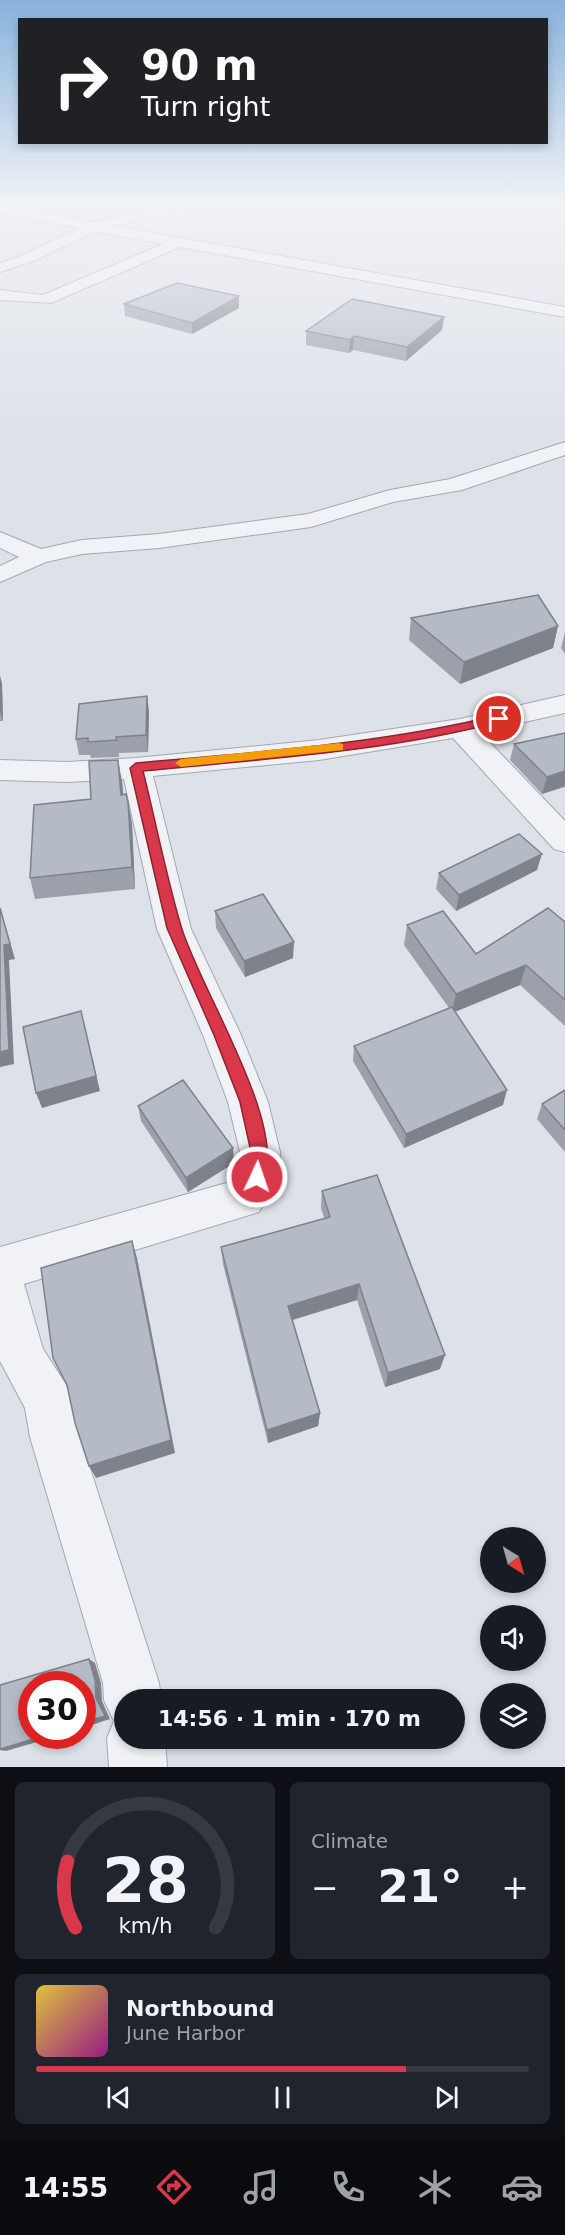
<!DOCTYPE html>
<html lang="en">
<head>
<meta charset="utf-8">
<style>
	:root { --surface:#171b24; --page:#20242c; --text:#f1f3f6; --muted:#9ea1a6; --line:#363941; --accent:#d9374a }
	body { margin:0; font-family:"DejaVu Sans",sans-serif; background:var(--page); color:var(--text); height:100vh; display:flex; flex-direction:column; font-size:22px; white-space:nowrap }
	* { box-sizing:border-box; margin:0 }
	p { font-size:20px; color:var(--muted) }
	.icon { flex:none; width:33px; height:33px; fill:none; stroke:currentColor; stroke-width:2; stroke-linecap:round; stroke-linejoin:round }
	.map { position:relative; height:1767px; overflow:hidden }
	.side { display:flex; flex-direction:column; gap:15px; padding:15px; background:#0d0f14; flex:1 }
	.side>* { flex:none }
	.banner { position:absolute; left:18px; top:18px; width:530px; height:126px; border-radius:0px; box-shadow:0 3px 9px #0003; background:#202124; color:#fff; overflow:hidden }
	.needle { width:39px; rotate:143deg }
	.fabs { position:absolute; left:480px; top:1527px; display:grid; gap:12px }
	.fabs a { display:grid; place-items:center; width:66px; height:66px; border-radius:50%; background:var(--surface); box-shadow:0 3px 9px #0003; font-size:30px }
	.speed { position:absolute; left:18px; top:1671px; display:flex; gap:12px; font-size:30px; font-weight:700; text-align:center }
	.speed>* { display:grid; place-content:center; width:78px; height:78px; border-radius:50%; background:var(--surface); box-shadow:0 3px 9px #0003; line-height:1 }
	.speed .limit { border:9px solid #d22; background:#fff; color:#111 }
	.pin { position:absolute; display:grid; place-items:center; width:51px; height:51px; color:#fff; margin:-26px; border:3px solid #fff; border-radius:50%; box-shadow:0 2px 6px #0007 }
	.me { position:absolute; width:66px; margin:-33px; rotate:3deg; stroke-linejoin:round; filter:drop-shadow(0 0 4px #0008) }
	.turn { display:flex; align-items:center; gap:21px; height:126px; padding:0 24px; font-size:27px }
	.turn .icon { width:78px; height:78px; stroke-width:2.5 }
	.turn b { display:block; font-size:42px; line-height:51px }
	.big { font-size:45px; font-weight:800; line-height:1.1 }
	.side .tile { flex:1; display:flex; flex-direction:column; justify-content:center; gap:9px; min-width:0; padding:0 21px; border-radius:9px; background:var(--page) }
	.side .dial { align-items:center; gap:0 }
	.dial svg { height:156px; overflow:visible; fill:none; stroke:var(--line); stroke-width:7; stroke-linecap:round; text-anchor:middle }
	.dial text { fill:var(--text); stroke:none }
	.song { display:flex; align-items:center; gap:18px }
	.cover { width:72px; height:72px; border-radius:9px; background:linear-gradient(135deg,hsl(50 70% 55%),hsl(310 70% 35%)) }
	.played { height:6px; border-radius:3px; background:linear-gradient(90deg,var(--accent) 75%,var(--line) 75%) }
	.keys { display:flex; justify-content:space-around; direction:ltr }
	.heat { display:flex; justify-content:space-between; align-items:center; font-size:33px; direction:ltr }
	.side .tiles { flex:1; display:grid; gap:15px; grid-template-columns:1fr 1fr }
	.tile:last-child { grid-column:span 2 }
	.trip { position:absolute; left:114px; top:1689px; width:351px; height:60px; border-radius:30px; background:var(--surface); box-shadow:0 3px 9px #0003; font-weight:800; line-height:60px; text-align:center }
	.menu { display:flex; height:96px; justify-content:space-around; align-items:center; background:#090b0e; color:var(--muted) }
	.menu .icon { width:42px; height:42px }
	.menu .current { color:var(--accent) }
	.menu b { font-size:27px; color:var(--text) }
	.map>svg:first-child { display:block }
</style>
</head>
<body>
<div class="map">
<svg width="565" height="1767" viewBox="0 0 565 1767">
	<rect width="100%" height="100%" fill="#dde1e8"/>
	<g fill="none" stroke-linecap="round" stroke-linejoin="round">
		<g stroke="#a2a8b2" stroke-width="2">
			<g id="minor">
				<polygon points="205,200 229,200 223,204 114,226 565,307 565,317 180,247 51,303 0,300 0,290 43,295 163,244 95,231 36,260 0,272 0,263 26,254 80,228 0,213 0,205 93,222"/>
				<polygon points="565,442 565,455 462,490 393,502 311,527 159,548 82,554 46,562 0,582 0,566 19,557 0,548 0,532 41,549 82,540 159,534 308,514 390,490 450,479"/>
				<polygon points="565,695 565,713 480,732 565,821 565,852 554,849 453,738 319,760 153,776 191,929 241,1035 268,1102 280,1152 278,1177 259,1212 24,1284 43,1349 65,1383 72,1400 80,1437 159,1683 161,1700 124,1700 124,1738 165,1738 167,1767 109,1767 107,1738 114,1721 104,1700 103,1683 30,1437 25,1408 0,1361 0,1247 230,1182 237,1172 240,1152 228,1102 203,1035 157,929 124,779 67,782 0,780 0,760 67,762 136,758 319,740 460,719"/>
			</g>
		</g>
		<use href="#minor" fill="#f0f2f6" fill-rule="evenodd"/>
	</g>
	<g fill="#9ba0aa">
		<polygon points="239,296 239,308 192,334 125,316 124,304"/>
		<polygon points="444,317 442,330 406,361 353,350 349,353 306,345 306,331"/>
		<polygon points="411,618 558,626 553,648 460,684 409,640"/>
		<polygon points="565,632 565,654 561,648"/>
		<polygon points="0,676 2,684 3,721 0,721"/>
		<polygon points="147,696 149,713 148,752 119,753 119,757 91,758 90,755 79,755 76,739"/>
		<polygon points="565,733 565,787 542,794 510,760 514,744"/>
		<polygon points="122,781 123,795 128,802 132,824 135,889 35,899 30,878"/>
		<polygon points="537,870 456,911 436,889 439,873"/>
		<polygon points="215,911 293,958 245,977 216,928"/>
		<polygon points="565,922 565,1026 520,985 455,1012 503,1105 404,1148 353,1061 354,1046 449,1008 404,945 407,925 476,954"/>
		<polygon points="565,1090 565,1152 537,1119 542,1104"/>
		<polygon points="138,1106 234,1163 188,1192 141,1121"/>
		<polygon points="322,1191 440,1369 385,1387 357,1300 293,1320 320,1413 318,1426 268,1443 223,1264 221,1247 324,1218 321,1208"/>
	</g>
	<g fill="#7e828b">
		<polygon points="239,296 239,308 192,334 192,323"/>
		<polygon points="444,317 442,330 406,361 407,347"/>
		<polygon points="354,336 353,350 349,353 350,340"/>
		<polygon points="558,626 553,648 460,684 464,662"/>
		<polygon points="0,676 2,684 3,721 0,711"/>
		<polygon points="147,696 149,713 148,752 146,735"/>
		<polygon points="118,760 122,781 125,817 121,795"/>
		<polygon points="565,771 565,786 542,794 547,777"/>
		<polygon points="128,802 132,824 135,889 132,867"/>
		<polygon points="542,854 537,870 456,911 459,895"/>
		<polygon points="0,907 15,959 9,960 14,1064 0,1067"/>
		<polygon points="294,942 293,958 245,977 244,961"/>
		<polygon points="526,965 520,985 452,1013 456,994"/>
		<polygon points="81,1011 100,1091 42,1108 36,1093"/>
		<polygon points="507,1090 503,1105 404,1148 406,1134"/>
		<polygon points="233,1148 234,1163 188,1192 186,1178"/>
		<polygon points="132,1241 137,1258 175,1453 96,1478 89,1466"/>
		<polygon points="359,1284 357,1300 288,1321 288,1306"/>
		<polygon points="445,1355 440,1369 385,1387 388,1373"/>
		<polygon points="320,1413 318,1426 268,1443 267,1430"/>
		<polygon points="89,1659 95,1663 101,1683 102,1701 110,1719 82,1728"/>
		<polygon points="43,1736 57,1736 6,1751 0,1750 0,1749"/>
	</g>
	<g fill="#b4bac6" stroke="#7e828b" stroke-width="1.5">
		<polygon points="177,283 239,296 192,323 124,304"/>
		<polygon points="352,299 444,317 407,347 354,336 350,340 306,331"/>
		<polygon points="538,595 558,626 464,662 411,618"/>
		<polygon points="147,696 146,735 116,737 117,740 88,742 88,738 76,739 79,704"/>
		<polygon points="565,733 565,771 547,777 514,744"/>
		<polygon points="118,760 121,795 126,794 128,802 132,867 30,878 34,805 91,799 89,761"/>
		<polygon points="519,834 542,854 459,895 439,873"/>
		<polygon points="263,894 294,942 244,961 215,911"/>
		<polygon points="0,908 10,944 4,945 9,1050 0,1052"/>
		<polygon points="548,908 565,922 565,1000 526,965 456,994 407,925 443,911 476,954"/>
		<polygon points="452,1007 507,1090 406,1134 354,1046"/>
		<polygon points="81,1011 96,1076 36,1093 23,1027"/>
		<polygon points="183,1080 233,1148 186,1178 138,1106"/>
		<polygon points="565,1090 565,1130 542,1104"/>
		<polygon points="377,1175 445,1355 388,1373 359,1284 288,1306 320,1413 267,1430 221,1247 330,1217 322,1191"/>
		<polygon points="132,1241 171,1440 89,1466 75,1423 67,1385 53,1358 41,1268"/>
		<polygon points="89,1659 95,1680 96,1698 105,1716 82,1723 82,1684 32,1684 32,1736 43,1736 0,1749 0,1685"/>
	</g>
	<linearGradient id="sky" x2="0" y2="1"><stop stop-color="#87b2dd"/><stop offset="0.45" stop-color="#f0f2f5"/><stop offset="1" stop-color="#f0f2f5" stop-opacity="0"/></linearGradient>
	<rect width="565" height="447" fill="url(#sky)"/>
	<path fill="#d9374a" stroke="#8d2430" stroke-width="1.5" d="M499,715L505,719L503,721C386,752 263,759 143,771C156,823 166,875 181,926C198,986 289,1125 263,1182L257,1185L251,1182L249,1177L251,1152L240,1102L214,1035L167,928L130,768L136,763C258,752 380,744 499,715Z"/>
	<polygon fill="#f59e0b" points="339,743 343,744 343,750 181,767 175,763 181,759"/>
</svg>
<div class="fabs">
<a><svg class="needle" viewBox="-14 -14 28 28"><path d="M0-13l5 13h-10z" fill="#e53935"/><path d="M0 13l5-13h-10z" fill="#9ea1a6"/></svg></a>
<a><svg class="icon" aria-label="sound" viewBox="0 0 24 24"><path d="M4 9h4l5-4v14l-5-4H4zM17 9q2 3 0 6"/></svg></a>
<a><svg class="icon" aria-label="layers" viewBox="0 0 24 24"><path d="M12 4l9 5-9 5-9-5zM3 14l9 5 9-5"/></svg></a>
</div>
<div class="speed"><div class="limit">30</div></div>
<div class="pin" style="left:499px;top:719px;background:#d93025"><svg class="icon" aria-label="arrive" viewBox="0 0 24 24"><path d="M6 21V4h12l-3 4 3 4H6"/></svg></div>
<svg class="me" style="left:257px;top:1177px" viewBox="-20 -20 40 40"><circle r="17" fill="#d9374a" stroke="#fff" stroke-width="3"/><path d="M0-11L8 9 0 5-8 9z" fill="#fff"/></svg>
<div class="trip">14:56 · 1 min · 170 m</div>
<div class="banner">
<div class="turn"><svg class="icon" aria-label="right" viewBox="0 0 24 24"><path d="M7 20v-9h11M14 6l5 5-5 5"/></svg><div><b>90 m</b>Turn right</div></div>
</div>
</div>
<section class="side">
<div class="tiles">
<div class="tile dial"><svg viewBox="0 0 100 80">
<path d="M14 69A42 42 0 1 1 86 69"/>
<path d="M14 69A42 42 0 0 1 10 35" stroke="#d9374a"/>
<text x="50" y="56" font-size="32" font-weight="700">28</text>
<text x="50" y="72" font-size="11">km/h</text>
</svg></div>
<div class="tile"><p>Climate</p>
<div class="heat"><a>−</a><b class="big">21°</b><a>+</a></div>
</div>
<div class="tile">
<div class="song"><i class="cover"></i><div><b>Northbound</b><p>June Harbor</p></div></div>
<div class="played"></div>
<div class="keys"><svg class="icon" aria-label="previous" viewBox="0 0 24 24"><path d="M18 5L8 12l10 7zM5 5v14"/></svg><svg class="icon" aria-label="pause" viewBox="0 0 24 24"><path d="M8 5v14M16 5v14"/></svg><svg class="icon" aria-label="next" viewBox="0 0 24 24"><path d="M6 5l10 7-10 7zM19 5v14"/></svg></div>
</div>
</div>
</section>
<nav class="menu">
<b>14:55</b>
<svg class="icon current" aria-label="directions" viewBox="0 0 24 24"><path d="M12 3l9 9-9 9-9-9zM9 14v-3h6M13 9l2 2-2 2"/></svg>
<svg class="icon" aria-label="music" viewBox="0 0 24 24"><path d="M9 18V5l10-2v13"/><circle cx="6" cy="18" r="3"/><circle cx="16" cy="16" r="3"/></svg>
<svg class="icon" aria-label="phone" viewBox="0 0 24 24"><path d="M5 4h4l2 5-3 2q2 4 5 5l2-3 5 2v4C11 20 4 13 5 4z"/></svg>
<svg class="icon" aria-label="climate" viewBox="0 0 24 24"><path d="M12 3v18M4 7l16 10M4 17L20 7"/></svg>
<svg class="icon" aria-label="car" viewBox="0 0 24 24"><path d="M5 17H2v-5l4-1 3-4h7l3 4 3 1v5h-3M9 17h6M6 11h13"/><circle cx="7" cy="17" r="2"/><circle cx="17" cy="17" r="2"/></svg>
</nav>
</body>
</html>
